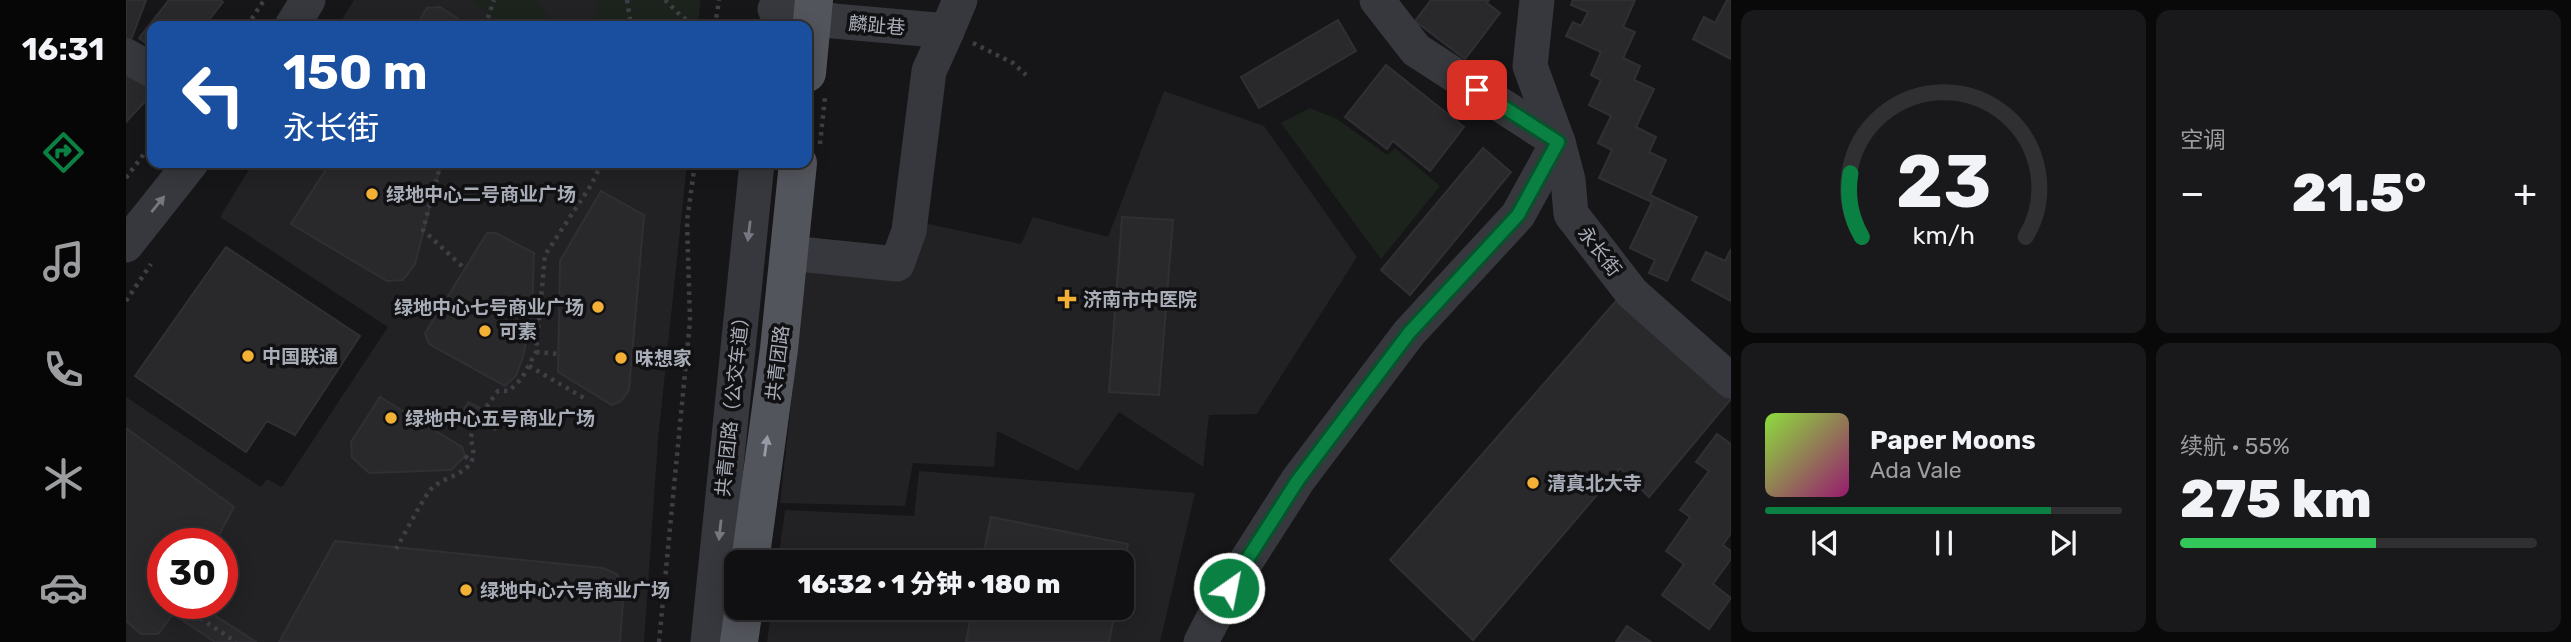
<!DOCTYPE html>
<html lang="zh">
<head>
<meta charset="utf-8">
<style>
	:root { --surface:#101012; --page:#19191b; --text:#f1f3f6; --muted:#9c9d9f; --line:#303032; --accent:#0b8043 }
	body { margin:0; font-family:Rubik,"Noto Sans SC",sans-serif; background:var(--page); color:var(--text); height:100vh; display:flex; flex-direction:column; font-size:26px; white-space:nowrap }
	* { box-sizing:border-box; margin:0 }
	p { font-size:23px; color:var(--muted) }
	.icon { flex:none; width:38px; height:38px; fill:none; stroke:currentColor; stroke-width:2; stroke-linecap:round; stroke-linejoin:round }
	.map { position:relative; flex:1; overflow:hidden }
	.drawer { display:flex; flex-direction:column; gap:10px; padding:10px; background:#09090a; width:840px }
	.drawer>* { flex:none }
	.banner { position:absolute; left:21px; top:21px; width:665px; height:147px; border-radius:14px; box-shadow:0 4px 18px #0003,0 0 0 2px var(--line); background:#1a4fa0; color:#fff; overflow:hidden }
	.speed { position:absolute; left:21px; top:528px; display:flex; gap:14px; font-size:35px; font-weight:700; text-align:center }
	.speed>* { display:grid; place-content:center; width:91px; height:91px; border-radius:50%; background:var(--surface); box-shadow:0 4px 18px #0003,0 0 0 2px var(--line); line-height:1 }
	.speed .limit { border:10px solid #d22; background:#fff; color:#111 }
	.pin { position:absolute; display:grid; place-items:center; width:60px; height:60px; color:#fff; margin:-30px; border-radius:14px; box-shadow:0 4px 10px #0006 }
	.me { position:absolute; width:77px; margin:-38px; rotate:33deg; stroke-linejoin:round; filter:drop-shadow(0 0 5px #0008) }
	.turn { display:flex; align-items:center; gap:24px; height:147px; padding:0 21px; font-size:32px }
	.turn .icon { width:91px; height:91px; stroke-width:2.5 }
	.turn b { display:block; font-size:49px; line-height:60px }
	.big { font-size:52px; font-weight:800; line-height:1.1 }
	.drawer .tile { flex:1; display:flex; flex-direction:column; justify-content:center; gap:10px; min-width:0; padding:0 24px; border-radius:14px; background:var(--page) }
	.drawer .dial { align-items:center; gap:0 }
	.dial svg { height:182px; overflow:visible; fill:none; stroke:var(--line); stroke-width:7; stroke-linecap:round; text-anchor:middle }
	.dial text { fill:var(--text); stroke:none }
	.song { display:flex; align-items:center; gap:21px }
	.cover { width:84px; height:84px; border-radius:10px; background:linear-gradient(135deg,hsl(90 70% 55%),hsl(320 70% 35%)) }
	.played { height:7px; border-radius:4px; background:linear-gradient(90deg,var(--accent) 80%,var(--line) 80%) }
	.keys { display:flex; justify-content:space-around; direction:ltr }
	.heat { display:flex; justify-content:space-between; align-items:center; font-size:38px; direction:ltr }
	.charge { height:10px; border-radius:5px; background:linear-gradient(90deg,#34c759 55%,var(--line) 0) }
	.drawer .tiles { flex:1; display:grid; gap:10px; grid-template-columns:repeat(2,1fr) }
	.trip { position:absolute; left:598px; top:550px; width:410px; height:70px; border-radius:14px; background:var(--surface); box-shadow:0 4px 18px #0003,0 0 0 2px var(--line); font-weight:800; line-height:70px; text-align:center }
	main { display:flex; flex:1; min-height:0 }
	.tab-bar { display:flex; flex-direction:column; width:126px; justify-content:space-around; align-items:center; background:#060607; color:var(--muted) }
	.tab-bar .icon { width:49px; height:49px }
	.tab-bar .current { color:var(--accent) }
	.tab-bar b { font-size:32px; color:var(--text) }
	.map>svg:first-child { display:block }
</style>
</head>
<body>
<main>
<nav class="tab-bar">
<b>16:31</b>
<svg class="icon current" aria-label="directions" viewBox="0 0 24 24"><path d="M12 3l9 9-9 9-9-9zM9 14v-3h6M13 9l2 2-2 2"/></svg>
<svg class="icon" aria-label="music" viewBox="0 0 24 24"><path d="M9 18V5l10-2v13"/><circle cx="6" cy="18" r="3"/><circle cx="16" cy="16" r="3"/></svg>
<svg class="icon" aria-label="phone" viewBox="0 0 24 24"><path d="M5 4h4l2 5-3 2q2 4 5 5l2-3 5 2v4C11 20 4 13 5 4z"/></svg>
<svg class="icon" aria-label="climate" viewBox="0 0 24 24"><path d="M12 3v18M4 7l16 10M4 17L20 7"/></svg>
<svg class="icon" aria-label="car" viewBox="0 0 24 24"><path d="M5 17H2v-5l4-1 3-4h7l3 4 3 1v5h-3M9 17h6M6 11h13"/><circle cx="7" cy="17" r="2"/><circle cx="17" cy="17" r="2"/></svg>
</nav>
<div class="map">
<svg width="1605" height="642" viewBox="0 0 1605 642">
	<rect width="100%" height="100%" fill="#161618"/>
	<g fill="#222225" fill-rule="evenodd">
		<polygon points="228,0 574,0 572,26 212,26"/>
		<polygon points="1038,91 1138,126 1231,257 1131,414 1083,415 1077,467 993,412 952,471 871,431 868,467 787,463 779,506 654,503 683,244 780,252 793,222 895,244 907,217 982,237"/>
		<path d="M127,163H561L532,440L518,642H0V397L135,487L141,479L156,487L262,327L94,217ZM37,544H96V604H37Z"/>
		<polygon points="793,471 1069,493 1034,642 641,642 646,607 996,607 996,562 652,562 659,510 788,516"/>
	</g>
	<g fill="#1c231d">
		<polygon points="345,0 410,0 430,26 378,26"/>
		<polygon points="470,0 574,0 572,26 471,26"/>
		<polygon points="1184,108 1211,119 1261,155 1269,148 1314,186 1255,259 1155,123"/>
	</g>
	<g fill="#29292c" stroke="#303034" stroke-width="2">
		<polygon points="0,0 20,0 5,40 0,38"/>
		<polygon points="43,0 94,0 97,2 78,26 26,26 26,48 13,38"/>
		<polygon points="1305,0 1363,0 1361,3 1374,13 1339,59 1289,21"/>
		<polygon points="1447,0 1509,0 1497,27 1509,32 1497,58 1514,66 1508,80 1528,89 1510,127 1530,137 1523,152 1540,160 1524,195 1571,217 1541,281 1523,273 1529,260 1504,248 1526,202 1473,178 1486,150 1472,143 1485,116 1463,105 1475,80 1465,75 1475,52 1440,36 1447,22 1455,26 1462,12 1445,5"/>
		<polygon points="1601,0 1605,0 1605,59 1567,39 1578,17 1589,23"/>
		<polygon points="314,7 340,24 341,26 290,26 301,8"/>
		<polygon points="1212,20 1230,51 1133,108 1115,77"/>
		<polygon points="1260,65 1338,127 1304,171 1267,141 1261,149 1219,117"/>
		<polygon points="0,66 26,89 26,94 0,122"/>
		<polygon points="1357,148 1385,172 1284,295 1255,270"/>
		<polygon points="204,163 315,164 289,264 277,280 261,281 165,224"/>
		<polygon points="475,191 518,215 503,390 495,401 486,405 432,372 434,261"/>
		<polygon points="996,217 1047,220 1033,395 983,392"/>
		<polygon points="361,233 370,233 408,253 406,311 397,357 390,376 379,386 303,344 299,333"/>
		<polygon points="100,247 234,336 169,435 141,421 120,452 9,376"/>
		<polygon points="1605,249 1605,301 1566,280 1580,252 1599,261"/>
		<polygon points="1490,301 1605,399 1523,497 1494,468 1347,640 1264,560"/>
		<polygon points="254,397 336,447 339,456 325,470 243,473 226,457 225,442"/>
		<polygon points="342,402 358,410 350,426 334,416"/>
		<polygon points="0,428 108,507 88,544 37,544 37,604 71,604 130,642 89,642 47,614 32,634 15,634 0,621"/>
		<polygon points="1591,434 1605,444 1605,533 1597,545 1605,551 1605,559 1587,584 1605,598 1583,629 1536,595 1558,564 1540,551 1564,517 1554,510 1583,471 1570,462"/>
		<polygon points="865,517 1002,544 996,576 996,562 856,562"/>
		<polygon points="209,541 477,568 491,574 498,586 494,642 153,642"/>
		<polygon points="847,607 990,607 983,642 840,642"/>
		<polygon points="1501,626 1525,642 1490,642"/>
	</g>
	<g fill="none" stroke-linecap="round" stroke-linejoin="round">
		<g stroke="#3d3f44" stroke-width="4.5" stroke-dasharray="3.5 5" stroke-linecap="butt">
			<polyline points="501,0 505,26"/>
			<polyline points="539,0 557,18 579,25"/>
			<polyline points="121,26 138,0"/>
			<polyline points="359,26 368,0"/>
			<polyline points="589,26 593,0"/>
			<polyline points="847,43 887,63 900,75"/>
			<polyline points="694,144 699,97"/>
			<polyline points="315,163 297,230 339,269"/>
			<polyline points="0,178 26,143"/>
			<polyline points="0,301 25,264"/>
			<polyline points="403,323 413,322"/>
			<polyline points="410,352 432,354"/>
			<polyline points="403,366 458,398"/>
			<polyline points="353,419 374,431"/>
			<polyline points="339,456 345,461"/>
			<path d="M270,549C277,537 299,494 307,487C324,473 358,473 344,438L358,410L372,391H383L396,378L410,352L419,255L465,185L476,163"/>
			<polyline points="53,604 110,642"/>
			<polyline points="533,642 564,321 561,221 569,163"/>
		</g>
		<g stroke="#37383d" stroke-width="35">
			<polyline points="1251,0 1290,50 1432,142 1442,180 1445,214 1506,293 1605,381"/>
			<polyline points="649,9 708,21 821,31 834,0"/>
			<polyline points="166,26 182,0"/>
			<polyline points="0,56 26,70"/>
			<polyline points="0,245 65,163"/>
			<polyline points="663,253 771,264 783,231 803,71 821,31"/>
			<polyline points="582,642 631,163"/>
			<polyline points="1075,642 1103,588 1172,480 1283,333 1392,215 1432,142 1404,66 1411,0"/>
		</g>
		<g stroke="#53555c" stroke-width="38">
			<polyline points="681,73 688,0"/>
			<polyline points="624,562 653,349 672,163"/>
			<polyline points="613,642 618,607"/>
		</g>
	</g>
	<defs><path id="oneway-solid" d="M-6-.8H1V-3.2L6.5 0L1 3.2V.8H-6Z" transform="scale(1.75)"/></defs>
	<g fill="#757881">
		<use href="#oneway-solid" transform="translate(32 204) rotate(-51)"/>
		<use href="#oneway-solid" transform="translate(623 231) rotate(97)"/>
		<use href="#oneway-solid" transform="translate(594 530) rotate(96)"/>
	</g>
	<use fill="#979ba6" href="#oneway-solid" transform="translate(640 446) rotate(-82)"/>
	<g fill="none" stroke-linecap="round" stroke-linejoin="round">
		<g stroke="#07532c" stroke-width="18">
			<polyline id="route" points="1103,588 1172,480 1283,333 1392,215 1432,142 1351,90"/>
		</g>
		<use href="#route" stroke="#0b8043" stroke-width="12"/>
	</g>
	<g fill="#f2b134" stroke="#111113" stroke-width="2.5">
		<circle cx="246" cy="194" r="7"/>
		<path d="M937.5 288.5h7v7h7v7h-7v7h-7v-7h-7v-7h7z"/>
		<circle cx="472" cy="307" r="7"/>
		<circle cx="359" cy="331" r="7"/>
		<circle cx="122" cy="356" r="7"/>
		<circle cx="495" cy="358" r="7"/>
		<circle cx="265" cy="418" r="7"/>
		<circle cx="1407" cy="483" r="7"/>
		<circle cx="340" cy="590" r="7"/>
	</g>
	<g text-anchor="middle" stroke-width="7" stroke-linejoin="round" paint-order="stroke">
		<g font-size="19" fill="#a8adb8" stroke="#111113">
			<text transform="translate(751 25) rotate(5)" y="7">麟趾巷</text>
			<text transform="translate(1474 251) rotate(52)" y="7">永长街</text>
			<text transform="translate(651 363) rotate(-83)" y="7">共青团路</text>
			<text transform="translate(606 402) rotate(-84)" y="7">共青团路（公交车道）</text>
		</g>
		<g font-size="19" font-weight="bold" fill="#a8adb8" stroke="#111113" text-anchor="start">
			<text x="260" y="201">绿地中心二号商业广场</text>
			<text x="957" y="306">济南市中医院</text>
			<text x="458" y="314" text-anchor="end">绿地中心七号商业广场</text>
			<text x="373" y="338">可素</text>
			<text x="136" y="363">中国联通</text>
			<text x="509" y="365">味想家</text>
			<text x="279" y="425">绿地中心五号商业广场</text>
			<text x="1421" y="490">清真北大寺</text>
			<text x="354" y="597">绿地中心六号商业广场</text>
		</g>
	</g>
</svg>
<div class="speed"><div class="limit">30</div></div>
<div class="pin" style="left:1351px;top:90px;background:#d93025"><svg class="icon" aria-label="arrive" viewBox="0 0 24 24"><path d="M6 21V4h12l-3 4 3 4H6"/></svg></div>
<svg class="me" style="left:1103px;top:588px" viewBox="-20 -20 40 40"><circle r="17" fill="#0b8043" stroke="#fff" stroke-width="3"/><path d="M0-11L8 9 0 5-8 9z" fill="#fff"/></svg>
<div class="trip">16:32 · 1 分钟 · 180 m</div>
<div class="banner">
<div class="turn"><svg class="icon" aria-label="left" viewBox="0 0 24 24"><path d="M17 20v-9H6M10 6l-5 5 5 5"/></svg><div><b>150 m</b>永长街</div></div>
</div>
</div>
<section class="drawer">
<div class="tiles">
<div class="tile dial"><svg viewBox="0 0 100 80">
<path d="M14 69A42 42 0 1 1 86 69"/>
<path d="M14 69A42 42 0 0 1 9 41" stroke="#0b8043"/>
<text x="50" y="56" font-size="32" font-weight="700">23</text>
<text x="50" y="72" font-size="11">km/h</text>
</svg></div>
<div class="tile"><p>空调</p>
<div class="heat"><a>−</a><b class="big">21.5°</b><a>+</a></div>
</div>
<div class="tile">
<div class="song"><i class="cover"></i><div><b>Paper Moons</b><p>Ada Vale</p></div></div>
<div class="played"></div>
<div class="keys"><svg class="icon" aria-label="previous" viewBox="0 0 24 24"><path d="M18 5L8 12l10 7zM5 5v14"/></svg><svg class="icon" aria-label="pause" viewBox="0 0 24 24"><path d="M8 5v14M16 5v14"/></svg><svg class="icon" aria-label="next" viewBox="0 0 24 24"><path d="M6 5l10 7-10 7zM19 5v14"/></svg></div>
</div>
<div class="tile"><p>续航 · 55%</p><b class="big">275 km</b><div class="charge"></div></div>
</div>
</section>
</main>
</body>
</html>
